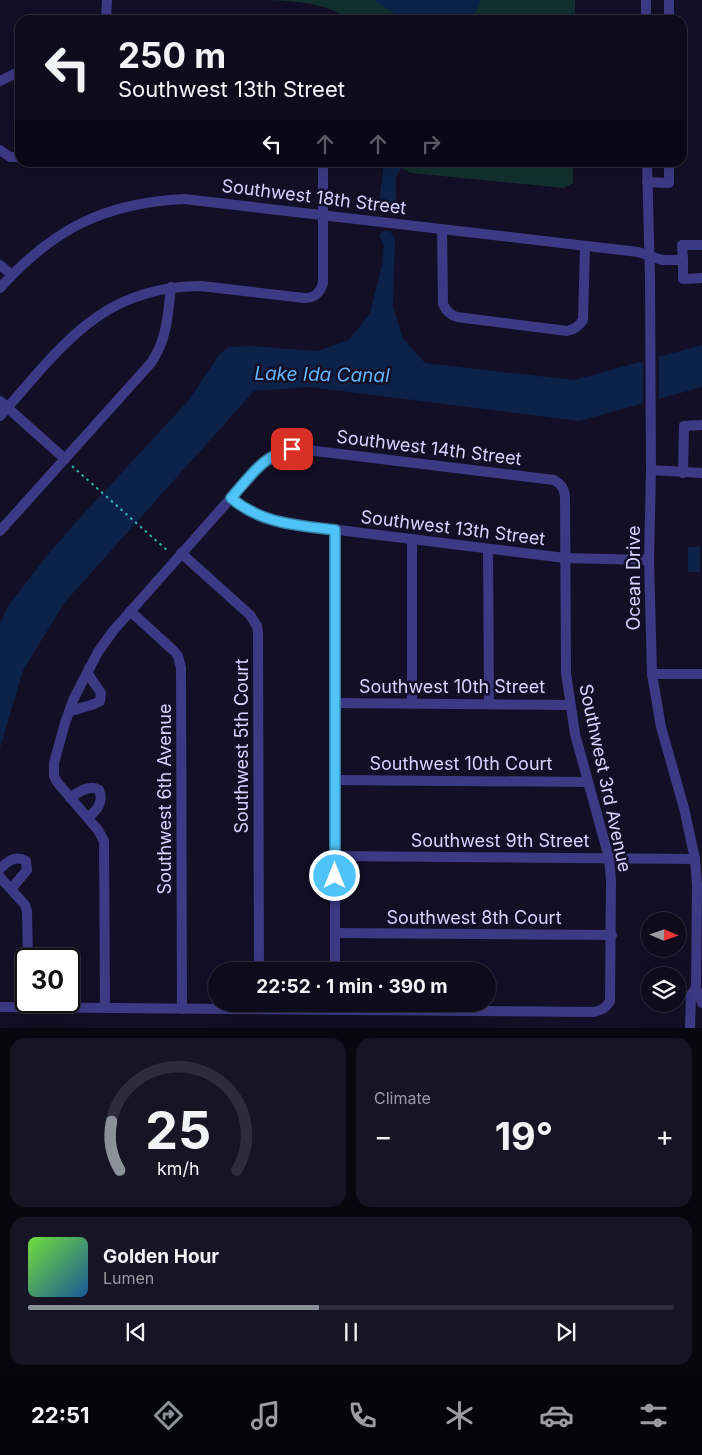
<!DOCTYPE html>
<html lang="en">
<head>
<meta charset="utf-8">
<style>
	:root { --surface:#0e0b1c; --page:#171425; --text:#f1f3f6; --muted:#9b9ba3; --line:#2e2b3b; --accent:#8c9099 }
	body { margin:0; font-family:Inter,sans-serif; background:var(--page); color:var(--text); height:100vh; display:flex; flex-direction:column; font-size:19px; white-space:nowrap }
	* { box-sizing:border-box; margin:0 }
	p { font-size:16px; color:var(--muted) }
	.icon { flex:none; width:28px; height:28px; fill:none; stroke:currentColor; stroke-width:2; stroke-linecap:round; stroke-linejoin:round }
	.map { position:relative; height:1028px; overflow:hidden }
	.sheet { display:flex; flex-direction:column; gap:10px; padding:10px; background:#08060f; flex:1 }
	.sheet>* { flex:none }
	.guide { position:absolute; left:15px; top:15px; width:672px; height:152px; border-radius:15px; box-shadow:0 5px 20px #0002,0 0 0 1px var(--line); background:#0e0b1c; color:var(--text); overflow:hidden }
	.needle { width:32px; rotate:92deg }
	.buttons { position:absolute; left:641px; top:912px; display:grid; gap:10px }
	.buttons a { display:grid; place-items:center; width:45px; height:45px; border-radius:50%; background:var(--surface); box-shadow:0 5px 20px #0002,0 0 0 1px var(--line); font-size:25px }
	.speed { position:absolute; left:15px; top:948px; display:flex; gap:10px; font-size:25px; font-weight:700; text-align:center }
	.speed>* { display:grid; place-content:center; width:65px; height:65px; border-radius:50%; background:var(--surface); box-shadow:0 5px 20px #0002,0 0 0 1px var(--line); line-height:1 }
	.speed .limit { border:2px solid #111; border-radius:8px; background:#fff; color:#111 }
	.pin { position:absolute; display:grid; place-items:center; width:42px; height:42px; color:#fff; margin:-21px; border-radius:10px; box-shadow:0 2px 8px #0006 }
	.me { position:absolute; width:55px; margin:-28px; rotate:0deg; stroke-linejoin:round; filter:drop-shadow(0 0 4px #0008) }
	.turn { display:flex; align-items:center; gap:18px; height:105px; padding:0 20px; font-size:22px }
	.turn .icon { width:65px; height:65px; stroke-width:2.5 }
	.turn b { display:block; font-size:35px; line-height:42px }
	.lanes { display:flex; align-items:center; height:48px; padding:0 20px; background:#0003; justify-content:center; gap:25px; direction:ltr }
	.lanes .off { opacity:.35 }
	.big { font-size:38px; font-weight:700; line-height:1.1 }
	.sheet .widget { flex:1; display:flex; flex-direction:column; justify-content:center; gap:8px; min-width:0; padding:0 18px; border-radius:15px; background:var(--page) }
	.sheet .dial { align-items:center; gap:0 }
	.dial svg { height:130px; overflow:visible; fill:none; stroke:var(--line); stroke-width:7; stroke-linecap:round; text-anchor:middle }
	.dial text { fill:var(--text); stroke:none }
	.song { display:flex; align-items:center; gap:15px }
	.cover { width:60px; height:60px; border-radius:8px; background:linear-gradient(135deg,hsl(100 70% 55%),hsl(210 70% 35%)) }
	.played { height:5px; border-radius:2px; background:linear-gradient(90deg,var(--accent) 45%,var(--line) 45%) }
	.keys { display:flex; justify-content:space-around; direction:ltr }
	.heat { display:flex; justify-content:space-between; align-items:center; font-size:28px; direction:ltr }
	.sheet .tiles { flex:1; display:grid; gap:10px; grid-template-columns:1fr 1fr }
	.widget:last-child { grid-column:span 2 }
	.trip { position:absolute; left:208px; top:962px; width:288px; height:50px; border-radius:25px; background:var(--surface); box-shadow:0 5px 20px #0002,0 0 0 1px var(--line); font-weight:700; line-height:50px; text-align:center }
	.dock { display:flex; height:80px; justify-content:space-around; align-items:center; background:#06040b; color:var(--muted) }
	.dock .icon { width:35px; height:35px }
	.dock .active { color:var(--accent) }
	.dock b { font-size:22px; color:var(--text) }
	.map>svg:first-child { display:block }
</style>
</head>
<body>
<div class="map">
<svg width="702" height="1028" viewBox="0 0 702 1028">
	<rect width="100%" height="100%" fill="#130f26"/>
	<g fill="#12302f">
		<path d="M269,0H575V20H348C331,3 292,1 269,0Z"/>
		<polygon points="377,163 573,163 573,183 564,188 411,173 401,168 396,178 396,208 390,213 384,212 379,205 384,165"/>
	</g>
	<g fill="#0c2248">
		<polygon points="374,0 480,0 478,8 470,20 404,20"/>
		<polygon points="384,163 408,163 401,168 396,178 396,208 390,213 384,212 379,205"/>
		<polygon points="383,231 390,231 395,239 393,306 402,337 425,363 574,380 702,345 702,387 579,421 310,387 254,391 65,602 23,670 0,748 0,624 8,606 49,553 77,521 188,401 219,355 228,347 252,346 317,351 349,340 370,313 382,265 384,246 379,235"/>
		<rect x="688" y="547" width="12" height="25"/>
	</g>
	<polygon fill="#130f26" points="659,354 659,402 643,406 643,359"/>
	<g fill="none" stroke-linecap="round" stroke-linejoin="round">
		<polyline stroke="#2fb8b0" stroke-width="2" stroke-dasharray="2.5 4" stroke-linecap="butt" points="72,466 169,552"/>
		<g stroke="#3d3a85" stroke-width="10">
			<polyline points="669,0 669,20"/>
			<polyline points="106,20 107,0"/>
			<polyline points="646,20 646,0"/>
			<polyline points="0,81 20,71"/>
			<polyline points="0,150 10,157 20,157"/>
			<polyline points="647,162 650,278 651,470 649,560 652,674 661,727 684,808 695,859 697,885 696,988 702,1003"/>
			<polyline points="647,182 669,183 669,162"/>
			<path d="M442,229L443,304C446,311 450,315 457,317L567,331C575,329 578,327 583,320L585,246"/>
			<polyline points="683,260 682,245 702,245"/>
			<polyline points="0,265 12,275"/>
			<path d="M0,288C53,229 104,203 184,199L638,252L662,260H683V279L702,278"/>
			<polyline points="0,401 65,459"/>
			<path d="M0,416C61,348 100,286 201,286L304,298C315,298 320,293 323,283V162"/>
			<polyline points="651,470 702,473"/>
			<polyline points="683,473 684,426 702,425"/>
			<polyline points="231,498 253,513 282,523 565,558 649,560"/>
			<polyline points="335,530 335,971"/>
			<path d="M0,531L151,363C167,340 168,314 171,287"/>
			<polyline points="412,539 412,703"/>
			<polyline points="488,549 489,704"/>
			<polyline points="181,553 250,615 257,626 258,632 259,971"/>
			<polyline points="130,611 174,651 178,656 181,668 182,1009"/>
			<polyline points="652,674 702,674"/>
			<polyline points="335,703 569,705"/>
			<path d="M69,712C79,707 91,707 100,701L101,693L88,674L89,668"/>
			<polyline points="335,780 587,782"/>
			<path d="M70,798C78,792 90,784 99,790C104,802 97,810 88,818"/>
			<polyline points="335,856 695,859"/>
			<path d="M0,869C8,861 15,855 26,861L27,870L11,889"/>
			<polyline points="0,877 25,905 27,911 28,959"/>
			<polyline points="335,933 612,935"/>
			<path d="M0,1007L594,1012C602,1010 606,1008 610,1001L611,881L609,858L575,734L566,673L565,496C564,488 561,484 554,480L299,449C285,450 273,454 262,463L113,631L98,652L74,698L65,723L54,763V776L57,782L98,830L104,841L105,1008"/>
			<polyline points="690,1028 691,995 696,988"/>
		</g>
	</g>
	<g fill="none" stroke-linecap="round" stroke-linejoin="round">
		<g stroke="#337fa1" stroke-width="12">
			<path id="route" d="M292,449C264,454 249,478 231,498C262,524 296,525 335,530V876"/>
		</g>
		<use href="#route" stroke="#4fc3f7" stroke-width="9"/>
	</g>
	<g text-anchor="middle" stroke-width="5" stroke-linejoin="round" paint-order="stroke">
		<g font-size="18" fill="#d9d4ff" stroke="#130f26">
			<text transform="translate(314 197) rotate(7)" y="6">Southwest 18th Street</text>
			<text transform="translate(429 448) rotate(7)" y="6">Southwest 14th Street</text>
			<text transform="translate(453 528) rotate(7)" y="6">Southwest 13th Street</text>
			<text transform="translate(634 578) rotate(-90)" y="6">Ocean Drive</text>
			<text x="452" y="693">Southwest 10th Street</text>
			<text transform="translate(242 746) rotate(-90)" y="6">Southwest 5th Court</text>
			<text x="461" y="770">Southwest 10th Court</text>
			<text transform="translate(605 778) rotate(78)" y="6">Southwest 3rd Avenue</text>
			<text transform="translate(165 799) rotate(-90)" y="6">Southwest 6th Avenue</text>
			<text x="500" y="847">Southwest 9th Street</text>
			<text x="474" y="924">Southwest 8th Court</text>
		</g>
		<g font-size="19" font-style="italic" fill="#62b6ff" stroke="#130f26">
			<text transform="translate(322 374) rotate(1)" y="7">Lake Ida Canal</text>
		</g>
	</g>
</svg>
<div class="buttons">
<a><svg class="needle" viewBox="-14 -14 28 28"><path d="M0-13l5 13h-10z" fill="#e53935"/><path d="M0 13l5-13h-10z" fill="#9b9ba3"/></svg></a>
<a><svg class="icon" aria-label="layers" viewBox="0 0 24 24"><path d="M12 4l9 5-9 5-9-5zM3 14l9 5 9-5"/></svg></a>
</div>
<div class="speed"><div class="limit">30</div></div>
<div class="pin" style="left:292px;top:449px;background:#d93025"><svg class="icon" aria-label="arrive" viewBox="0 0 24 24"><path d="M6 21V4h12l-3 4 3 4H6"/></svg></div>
<svg class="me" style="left:335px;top:876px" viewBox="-20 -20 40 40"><circle r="17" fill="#4fc3f7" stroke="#fff" stroke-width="3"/><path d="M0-11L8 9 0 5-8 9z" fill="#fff"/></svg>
<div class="trip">22:52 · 1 min · 390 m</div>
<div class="guide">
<div class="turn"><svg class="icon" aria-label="left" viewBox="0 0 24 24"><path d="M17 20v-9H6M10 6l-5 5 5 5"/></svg><div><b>250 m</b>Southwest 13th Street</div></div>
<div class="lanes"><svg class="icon" aria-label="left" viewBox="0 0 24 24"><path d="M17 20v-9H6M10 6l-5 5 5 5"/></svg><svg class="icon off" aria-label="ahead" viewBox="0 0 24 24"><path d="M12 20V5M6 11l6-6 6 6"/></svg><svg class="icon off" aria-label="ahead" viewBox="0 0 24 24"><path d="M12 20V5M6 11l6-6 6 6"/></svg><svg class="icon off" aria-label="right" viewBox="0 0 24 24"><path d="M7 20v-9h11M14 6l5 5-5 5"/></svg></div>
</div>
</div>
<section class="sheet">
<div class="tiles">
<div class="widget dial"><svg viewBox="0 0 100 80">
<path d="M14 69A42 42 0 1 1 86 69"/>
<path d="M14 69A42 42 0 0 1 9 39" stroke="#8c9099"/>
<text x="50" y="56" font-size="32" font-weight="700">25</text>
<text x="50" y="72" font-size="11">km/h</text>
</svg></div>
<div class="widget"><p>Climate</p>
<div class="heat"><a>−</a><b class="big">19°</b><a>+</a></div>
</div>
<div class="widget">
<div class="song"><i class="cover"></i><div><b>Golden Hour</b><p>Lumen</p></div></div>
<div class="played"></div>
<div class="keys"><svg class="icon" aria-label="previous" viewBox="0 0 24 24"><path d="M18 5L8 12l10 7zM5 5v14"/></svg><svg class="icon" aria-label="pause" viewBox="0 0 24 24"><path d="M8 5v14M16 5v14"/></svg><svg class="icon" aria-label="next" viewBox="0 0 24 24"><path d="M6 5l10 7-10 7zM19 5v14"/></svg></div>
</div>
</div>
</section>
<nav class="dock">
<b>22:51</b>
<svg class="icon active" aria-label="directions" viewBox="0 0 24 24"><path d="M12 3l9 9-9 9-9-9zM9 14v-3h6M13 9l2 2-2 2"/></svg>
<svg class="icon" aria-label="music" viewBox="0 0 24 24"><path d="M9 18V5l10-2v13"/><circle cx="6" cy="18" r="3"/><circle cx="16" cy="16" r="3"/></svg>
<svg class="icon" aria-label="phone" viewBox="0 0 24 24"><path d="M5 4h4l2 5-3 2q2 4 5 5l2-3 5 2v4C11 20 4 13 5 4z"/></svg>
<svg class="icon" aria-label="climate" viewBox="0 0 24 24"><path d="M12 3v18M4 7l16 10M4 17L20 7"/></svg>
<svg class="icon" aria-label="car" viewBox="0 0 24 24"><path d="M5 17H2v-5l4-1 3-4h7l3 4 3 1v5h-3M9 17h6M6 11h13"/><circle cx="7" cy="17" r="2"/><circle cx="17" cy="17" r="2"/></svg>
<svg class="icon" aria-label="filters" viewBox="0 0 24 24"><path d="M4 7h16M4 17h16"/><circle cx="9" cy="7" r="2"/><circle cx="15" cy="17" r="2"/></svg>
</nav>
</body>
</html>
